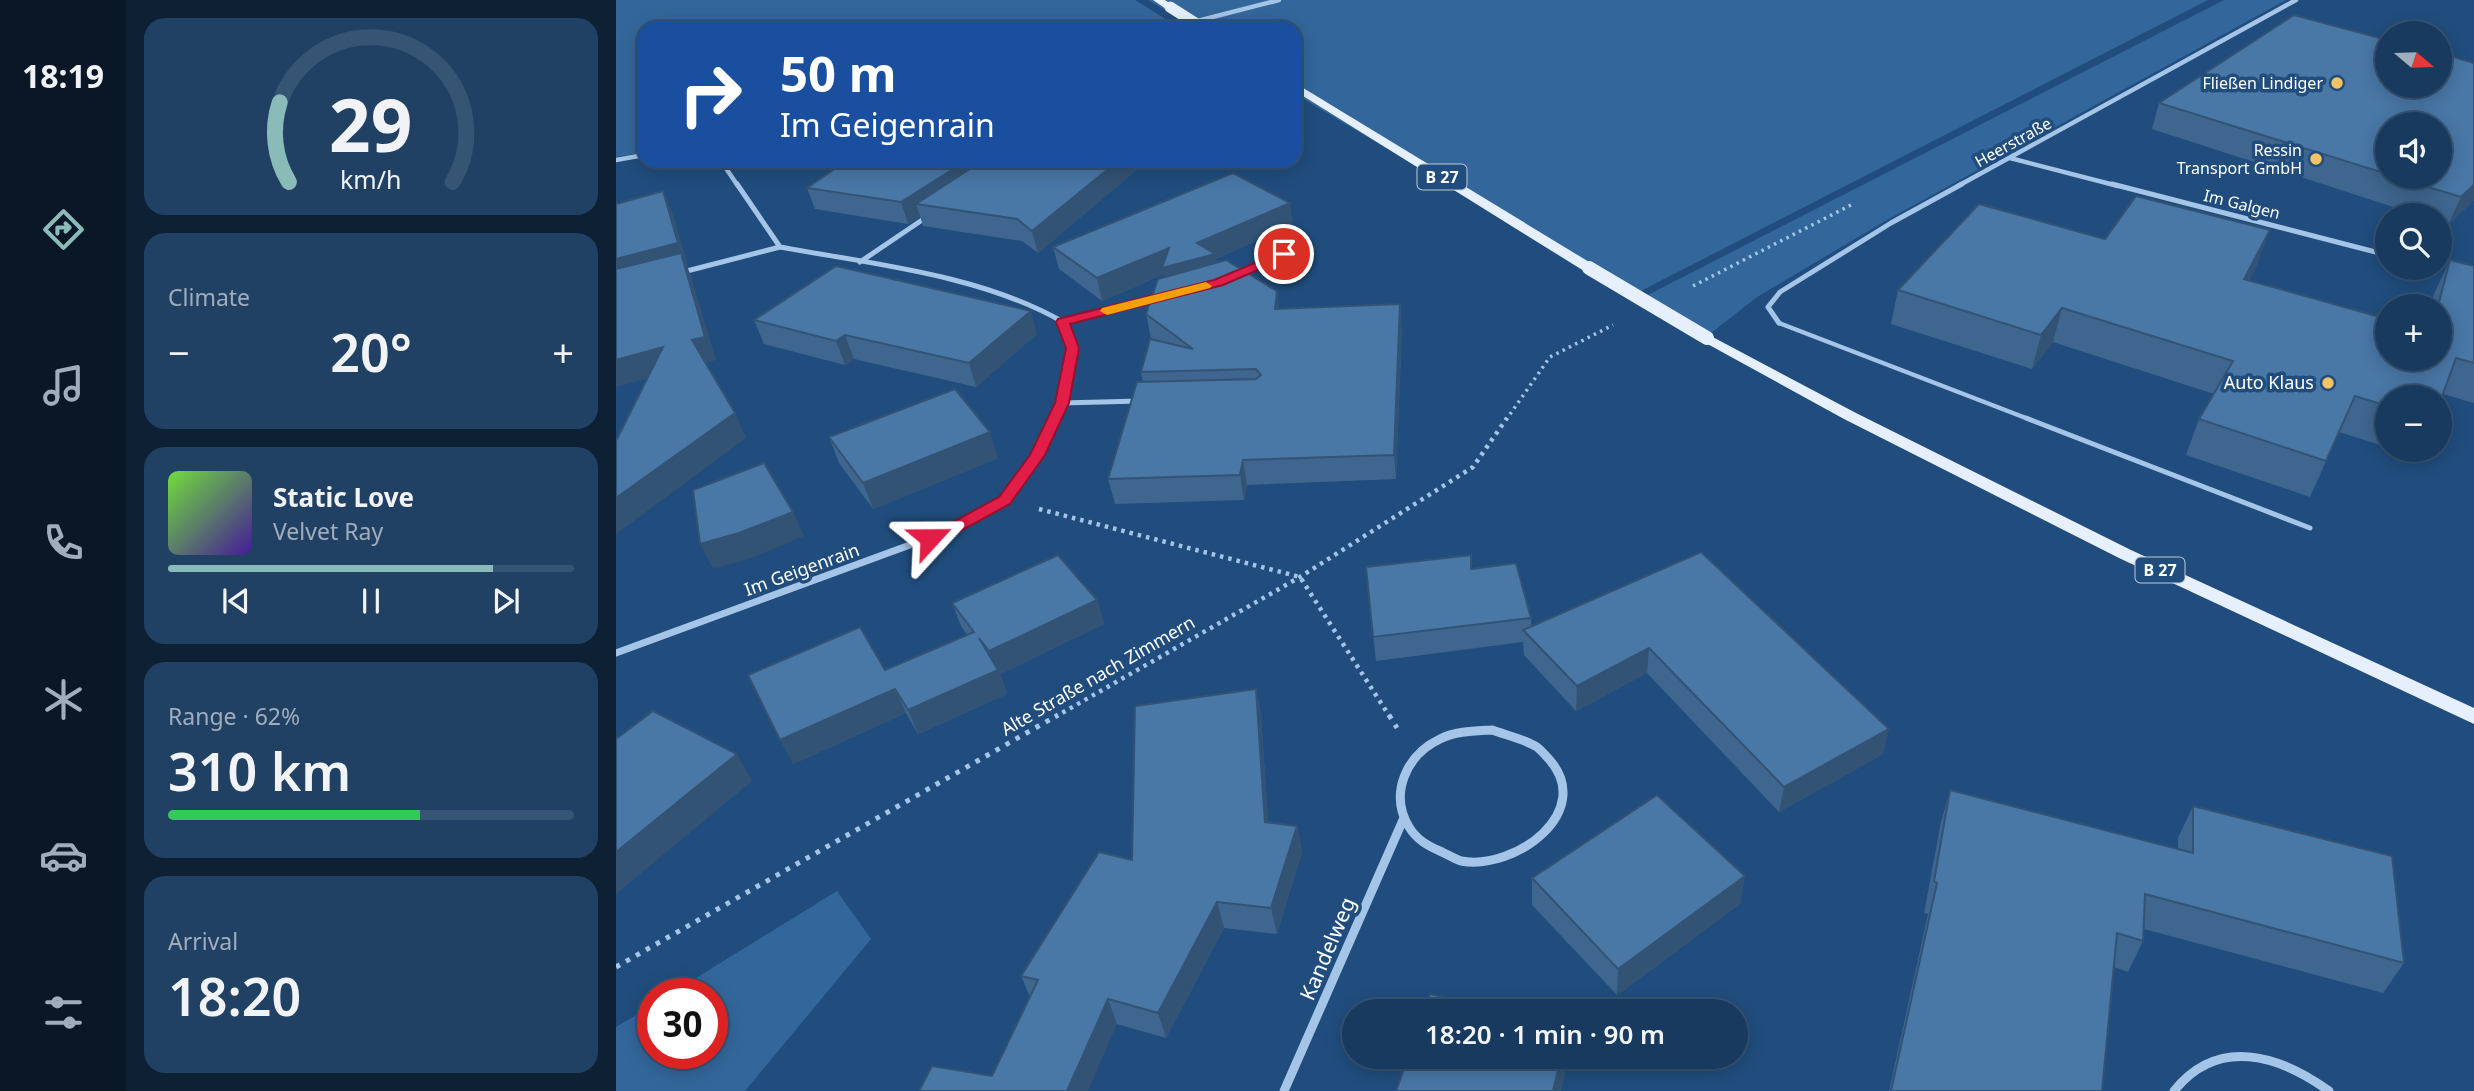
<!DOCTYPE html>
<html lang="en">
<head>
<meta charset="utf-8">
<style>
	:root { --surface:#183a5e; --page:#214164; --text:#f1f3f6; --muted:#9fadbc; --line:#365473; --accent:#8bbbb9 }
	body { margin:0; font-family:"Noto Sans",sans-serif; background:var(--page); color:var(--text); height:100vh; display:flex; flex-direction:column; font-size:26px; white-space:nowrap }
	* { box-sizing:border-box; margin:0 }
	p { font-size:23px; color:var(--muted) }
	.icon { flex:none; width:38px; height:38px; fill:none; stroke:currentColor; stroke-width:2; stroke-linecap:round; stroke-linejoin:round }
	.map { position:relative; flex:1; overflow:hidden }
	.panel { display:flex; flex-direction:column; gap:18px; padding:18px; background:#0d2034; width:490px }
	.panel>* { flex:none }
	.guide { position:absolute; left:21px; top:21px; width:665px; height:147px; border-radius:21px; box-shadow:0 4px 18px #0003,0 0 0 2px var(--line); background:#1a4fa0; color:#fff; overflow:hidden }
	.needle { width:46px; rotate:109deg }
	.controls { position:absolute; left:1759px; top:21px; display:grid; gap:14px }
	.controls a { display:grid; place-items:center; width:77px; height:77px; border-radius:50%; background:var(--surface); box-shadow:0 4px 18px #0003,0 0 0 2px var(--line); font-size:35px }
	.speed { position:absolute; left:21px; top:978px; display:flex; gap:14px; font-size:35px; font-weight:700; text-align:center }
	.speed>* { display:grid; place-content:center; width:91px; height:91px; border-radius:50%; background:var(--surface); box-shadow:0 4px 18px #0003,0 0 0 2px var(--line); line-height:1 }
	.speed .limit { border:10px solid #d22; background:#fff; color:#111 }
	.pin { position:absolute; display:grid; place-items:center; width:60px; height:60px; color:#fff; margin:-30px; border:4px solid #fff; border-radius:50%; box-shadow:0 2px 7px #0007 }
	.me { position:absolute; width:77px; margin:-38px; rotate:66deg; stroke-linejoin:round; filter:drop-shadow(0 0 5px #0008) }
	.turn { display:flex; align-items:center; gap:24px; height:147px; padding:0 28px; font-size:32px }
	.turn .icon { width:91px; height:91px; stroke-width:2.5 }
	.turn b { display:block; font-size:49px; line-height:60px }
	.big { font-size:52px; font-weight:600; line-height:1.1 }
	.panel .tile { flex:1; display:flex; flex-direction:column; justify-content:center; gap:10px; min-width:0; padding:0 24px; border-radius:21px; background:var(--page) }
	.panel .dial { align-items:center; gap:0 }
	.dial svg { height:182px; overflow:visible; fill:none; stroke:var(--line); stroke-width:7; stroke-linecap:round; text-anchor:middle }
	.dial text { fill:var(--text); stroke:none }
	.song { display:flex; align-items:center; gap:21px }
	.cover { width:84px; height:84px; border-radius:10px; background:linear-gradient(135deg,hsl(100 70% 55%),hsl(260 70% 35%)) }
	.played { height:7px; border-radius:4px; background:linear-gradient(90deg,var(--accent) 80%,var(--line) 80%) }
	.keys { display:flex; justify-content:space-around; direction:ltr }
	.heat { display:flex; justify-content:space-between; align-items:center; font-size:38px; direction:ltr }
	.charge { height:10px; border-radius:5px; background:linear-gradient(90deg,#34c759 62%,var(--line) 0) }
	.trip { position:absolute; left:726px; top:999px; width:406px; height:70px; border-radius:35px; background:var(--surface); box-shadow:0 4px 18px #0003,0 0 0 2px var(--line); font-weight:600; line-height:70px; text-align:center }
	main { display:flex; flex:1; min-height:0 }
	.dock { display:flex; flex-direction:column; width:126px; justify-content:space-around; align-items:center; background:#0a1726; color:var(--muted) }
	.dock .icon { width:49px; height:49px }
	.dock .current { color:var(--accent) }
	.dock b { font-size:32px; color:var(--text) }
	.map>svg:first-child { display:block }
</style>
</head>
<body>
<main>
<nav class="dock">
<b>18:19</b>
<svg class="icon current" aria-label="directions" viewBox="0 0 24 24"><path d="M12 3l9 9-9 9-9-9zM9 14v-3h6M13 9l2 2-2 2"/></svg>
<svg class="icon" aria-label="music" viewBox="0 0 24 24"><path d="M9 18V5l10-2v13"/><circle cx="6" cy="18" r="3"/><circle cx="16" cy="16" r="3"/></svg>
<svg class="icon" aria-label="phone" viewBox="0 0 24 24"><path d="M5 4h4l2 5-3 2q2 4 5 5l2-3 5 2v4C11 20 4 13 5 4z"/></svg>
<svg class="icon" aria-label="climate" viewBox="0 0 24 24"><path d="M12 3v18M4 7l16 10M4 17L20 7"/></svg>
<svg class="icon" aria-label="car" viewBox="0 0 24 24"><path d="M5 17H2v-5l4-1 3-4h7l3 4 3 1v5h-3M9 17h6M6 11h13"/><circle cx="7" cy="17" r="2"/><circle cx="17" cy="17" r="2"/></svg>
<svg class="icon" aria-label="filters" viewBox="0 0 24 24"><path d="M4 7h16M4 17h16"/><circle cx="9" cy="7" r="2"/><circle cx="15" cy="17" r="2"/></svg>
</nav>
<section class="panel">
<div class="tile dial"><svg viewBox="0 0 100 80">
<path d="M14 69A42 42 0 1 1 86 69"/>
<path d="M14 69A42 42 0 0 1 10 34" stroke="#8bbbb9"/>
<text x="50" y="56" font-size="32" font-weight="700">29</text>
<text x="50" y="72" font-size="11">km/h</text>
</svg></div>
<div class="tile"><p>Climate</p>
<div class="heat"><a>−</a><b class="big">20°</b><a>+</a></div>
</div>
<div class="tile">
<div class="song"><i class="cover"></i><div><b>Static Love</b><p>Velvet Ray</p></div></div>
<div class="played"></div>
<div class="keys"><svg class="icon" aria-label="previous" viewBox="0 0 24 24"><path d="M18 5L8 12l10 7zM5 5v14"/></svg><svg class="icon" aria-label="pause" viewBox="0 0 24 24"><path d="M8 5v14M16 5v14"/></svg><svg class="icon" aria-label="next" viewBox="0 0 24 24"><path d="M6 5l10 7-10 7zM19 5v14"/></svg></div>
</div>
<div class="tile"><p>Range · 62%</p><b class="big">310 km</b><div class="charge"></div></div>
<div class="tile"><p>Arrival</p><b class="big">18:20</b></div>
</section>
<div class="map">
<svg width="1858" height="1091" viewBox="0 0 1858 1091">
	<rect width="100%" height="100%" fill="#204d7d"/>
	<g fill="#33679b">
		<polygon points="0,0 519,0 559,25 547,28 28,28 28,152 0,157"/>
		<polygon points="532,0 655,0 569,22"/>
		<polygon points="667,0 1592,0 1017,295 679,94 679,28 575,28 571,25"/>
		<polygon points="1608,0 1670,0 1271,220 1141,297 1090,337 1024,299"/>
		<polygon points="221,891 255,939 129,1091 0,1091 0,1027 37,1005 37,1054 96,1054 96,994 54,994"/>
	</g>
	<g fill="none" stroke-linecap="round" stroke-linejoin="round">
		<g stroke="#a4c5e7" stroke-width="3.5" stroke-dasharray="2.5 4.5" stroke-linecap="butt">
			<polyline points="1077,286 1235,205"/>
			<polyline points="890,420 934,357 997,325"/>
		</g>
		<g stroke="#a4c5e7" stroke-width="4.5" stroke-dasharray="3.5 5" stroke-linecap="butt">
			<polyline points="423,509 684,577 774,717"/>
			<polyline points="439,717 684,577 857,467 891,418"/>
		</g>
		<g stroke="#a4c5e7" stroke-width="5" stroke-dasharray="4.5 7" stroke-linecap="butt">
			<polyline points="773,715 781,728"/>
			<polyline points="0,967 442,715"/>
		</g>
		<polyline stroke="#a4c5e7" stroke-width="4.5" points="1163,323 1415,420"/>
		<polyline stroke="#a4c5e7" stroke-width="5" points="1410,418 1694,528"/>
		<g stroke="#a4c5e7" stroke-width="4.5">
			<polyline points="554,28 663,0"/>
			<polyline points="1394,158 1502,186"/>
			<polyline points="0,160 28,155"/>
			<polyline points="105,161 122,186"/>
			<polyline points="1342,186 1680,0"/>
		</g>
		<g stroke="#a4c5e7" stroke-width="5">
			<path d="M121,184L164,247C256,264 366,275 447,322L456,348L446,403L438,420"/>
			<polyline points="1496,184 1771,255"/>
			<polyline points="244,262 312,216"/>
			<polyline points="67,272 164,247"/>
			<polyline points="619,275 689,245"/>
			<polyline points="447,322 544,297"/>
			<polyline points="1163,323 1152,307 1164,292 1275,223 1346,184"/>
			<polyline points="446,403 524,401"/>
		</g>
		<polyline stroke="#a4c5e7" stroke-width="7" points="0,653 332,531 388,501 421,455 439,418"/>
		<g stroke="#a4c5e7" stroke-width="9">
			<path d="M876,730C890,735 908,739 921,747C925,750 929,755 932,758C981,811 899,871 845,861C839,859 832,855 826,852C812,846 801,840 793,827C773,794 790,755 824,739C840,731 859,731 876,730Z"/>
			<polyline points="668,1091 787,820"/>
			<path d="M1558,1091C1602,1036 1663,1055 1713,1091"/>
		</g>
		<g fill="#e5effd" fill-rule="evenodd">
			<polygon points="537,0 549,0 559,7 550,9"/>
			<polygon points="679,83 978,265 980,268 973,272 968,271 679,91"/>
			<polygon points="1091,334 1240,413 1515,550 1858,708 1858,724 1503,558 1228,419 1086,341 1084,338 1086,335"/>
		</g>
		<polyline stroke="#e5effd" stroke-width="11" points="554,7 587,28"/>
		<polyline stroke="#e5effd" stroke-width="14" points="973,268 1091,338"/>
	</g>
	<g fill="#3f668f" fill-rule="evenodd">
		<path d="M1678,15L1771,40V86H1824V53L1858,63V200L1832,225L1824,222V215H1802L1536,129L1543,103ZM1771,124H1824V177H1771Z"/>
		<polygon points="230,161 531,161 422,253 406,241 307,226 304,216 292,224 199,209 191,188"/>
		<polygon points="677,224 600,259 601,263 661,291 663,308 786,327 780,479 631,485 628,500 499,504 492,479 527,382 525,372 538,340 535,338 530,314 548,277 548,274 486,301 443,269 437,247"/>
		<polygon points="1489,239 1642,263 1633,280 1824,359 1824,306 1815,306 1818,294 1834,260 1858,266 1858,403 1827,394 1771,397 1771,447 1723,432 1694,497 1570,455 1583,419 1598,394 1437,342 1416,369 1275,324 1282,290"/>
		<polygon points="138,320 421,334 360,387 238,359 229,365 148,344"/>
		<polygon points="213,437 382,458 257,509 223,463"/>
		<polygon points="1780,450 1802,450 1799,456"/>
		<polygon points="1085,552 1267,754 1163,812 1031,673 960,711 908,655 907,642 760,661 750,567 855,569 915,618 915,627"/>
		<polygon points="481,600 488,624 384,674 391,694 302,734 290,713 177,764 269,670 351,635 345,626 336,603"/>
		<polygon points="640,689 645,715 652,823 681,826 686,852 661,934 608,928 550,1038 501,1024 376,1076 414,997 405,976 516,860"/>
		<polygon points="1334,790 1562,849 1562,838 1577,806 1788,963 1767,993 1528,929 1527,941 1512,972 1498,967 1486,1091 1273,1091 1312,914 1308,913 1325,822"/>
		<polygon points="916,878 1125,903 1001,995 916,905"/>
	</g>
	<g fill="#335374">
		<polygon points="350,161 388,161 300,204 304,216 292,224 285,202"/>
		<polygon points="502,161 531,161 422,253 416,231"/>
		<polygon points="1858,185 1858,200 1832,225 1845,197"/>
		<polygon points="47,191 57,214 72,266 71,266 75,276 100,360 87,364 0,285 0,259"/>
		<polygon points="674,203 677,224 600,259 603,276 551,290 548,274 486,301 481,278 553,248 581,243"/>
		<polygon points="1654,230 1642,263 1616,313 1628,279"/>
		<polygon points="661,291 664,314 659,309"/>
		<polygon points="784,304 786,327 780,479 778,455"/>
		<polygon points="1446,308 1437,342 1416,369 1425,335"/>
		<polygon points="415,311 421,334 360,387 353,363"/>
		<polygon points="229,335 238,359 229,365 220,341"/>
		<polygon points="47,347 58,372 0,387 0,360"/>
		<polygon points="119,413 130,438 0,534 0,498"/>
		<polygon points="374,432 382,458 257,509 247,483"/>
		<polygon points="627,460 631,485 628,500 624,475"/>
		<polygon points="177,512 188,536 135,558 97,569 84,544"/>
		<polygon points="481,600 488,624 384,674 391,694 302,734 292,710 380,671 373,651"/>
		<polygon points="1033,648 1031,673 960,711 961,686"/>
		<polygon points="279,689 290,713 177,764 164,740"/>
		<polygon points="640,689 645,715 654,848 649,822"/>
		<polygon points="1273,729 1267,754 1163,812 1168,787"/>
		<polygon points="121,754 136,781 0,894 0,852"/>
		<polygon points="681,826 686,852 661,934 655,908"/>
		<polygon points="1129,876 1125,903 1001,995 1002,969"/>
		<polygon points="601,902 608,928 550,1038 542,1013"/>
		<polygon points="492,999 501,1024 472,1091 451,1091"/>
		<polygon points="945,1057 953,1057 945,1091 937,1091"/>
	</g>
	<g fill="#4977a6" stroke="#335374" stroke-width="2">
		<polygon points="1678,15 1771,40 1771,86 1824,86 1824,53 1858,63 1858,185 1845,197 1779,177 1824,177 1824,124 1771,124 1771,174 1543,103"/>
		<polygon points="230,161 350,161 285,202 191,188"/>
		<polygon points="366,161 502,161 416,231 401,219 300,204"/>
		<polygon points="617,173 674,203 581,243 599,254 546,268 553,248 481,278 437,247"/>
		<polygon points="47,191 62,243 0,259 0,204"/>
		<polygon points="1520,196 1654,230 1628,279 1771,319 1771,359 1824,359 1824,306 1822,306 1834,260 1858,266 1858,363 1840,358 1824,402 1824,397 1771,397 1771,406 1739,396 1710,461 1583,419 1617,361 1446,308 1425,335 1282,290 1363,204 1489,239"/>
		<polygon points="65,253 89,337 76,340 119,413 0,498 0,441 47,347 0,360 0,269"/>
		<polygon points="610,260 661,291 659,309 784,304 778,455 627,460 624,475 492,479 521,382 640,379 645,375 640,369 525,372 534,339 577,349 530,314 542,279"/>
		<polygon points="220,266 415,311 353,363 229,335 220,341 138,320"/>
		<polygon points="339,389 374,432 247,483 213,437"/>
		<polygon points="148,463 177,512 123,533 84,544 77,490"/>
		<polygon points="1085,552 1273,729 1168,787 1033,648 961,686 907,630"/>
		<polygon points="442,555 481,600 373,651 363,638 382,670 292,710 279,689 164,740 132,675 244,627 269,670 358,632 336,603"/>
		<polygon points="855,555 855,569 900,563 915,618 757,637 750,567"/>
		<polygon points="640,689 649,822 681,826 655,908 601,902 542,1013 492,999 451,1091 303,1091 316,1066 376,1076 422,980 405,976 483,852 516,860 519,706"/>
		<polygon points="37,711 121,754 0,852 0,739"/>
		<polygon points="1334,790 1577,853 1577,806 1776,856 1788,963 1529,894 1527,941 1501,933 1486,1091 1275,1091 1321,883 1318,881"/>
		<polygon points="1041,795 1129,876 1002,969 916,878"/>
		<polygon points="814,994 894,1012 808,1012"/>
		<polygon points="792,1057 945,1057 937,1091 780,1091"/>
	</g>
	<polygon fill="#e11d48" stroke="#92132f" stroke-width="2" points="668,251 672,252 672,257 607,285 454,324 463,348 453,403 429,455 394,504 337,535 314,543 308,542 306,538 308,534 326,528 383,497 414,455 439,403 450,348 440,322 442,319 598,280"/>
	<polygon fill="#f59e0b" points="590,282 596,286 594,288 491,315 484,311 486,308"/>
	<g fill="#f4c364" stroke="#204d7d" stroke-width="2.5">
		<circle cx="1721" cy="83" r="7"/>
		<circle cx="1700" cy="159" r="7"/>
		<circle cx="1712" cy="383" r="7"/>
	</g>
	<g text-anchor="middle" stroke-width="7" stroke-linejoin="round" paint-order="stroke">
		<g font-size="16" fill="#fff" stroke="#204d7d" text-anchor="end">
			<text x="1707" y="89">Fließen Lindiger</text>
			<text x="1686" y="156">Ressin<tspan x="1686" dy="18">Transport GmbH</tspan></text>
		</g>
		<g font-size="16" fill="#fff" stroke="#204d7d">
			<text transform="translate(1397 142) rotate(-29)" y="6">Heerstraße</text>
			<text transform="translate(1626 204) rotate(14)" y="6">Im Galgen</text>
		</g>
		<g fill="#204d7d" stroke="#bccad8" stroke-width="2">
			<rect x="801.5" y="164.5" width="49" height="25" rx="5"/>
			<rect x="1519.5" y="557.5" width="49" height="25" rx="5"/>
		</g>
		<g font-size="16" font-weight="bold" fill="#fff">
			<text x="826" y="183">B 27</text>
			<text x="1544" y="576">B 27</text>
		</g>
		<g font-size="18" fill="#fff" stroke="#204d7d" text-anchor="end">
			<text x="1698" y="389">Auto Klaus</text>
		</g>
		<g font-size="18" fill="#fff" stroke="#204d7d">
			<text transform="translate(186 570) rotate(-20)" y="6">Im Geigenrain</text>
			<text transform="translate(482 676) rotate(-30)" y="6">Alte Straße nach Zimmern</text>
		</g>
		<g font-size="21" fill="#fff" stroke="#204d7d">
			<text transform="translate(712 949) rotate(-67)" y="7">Kandelweg</text>
		</g>
	</g>
</svg>
<div class="controls">
<a><svg class="needle" viewBox="-14 -14 28 28"><path d="M0-13l5 13h-10z" fill="#e53935"/><path d="M0 13l5-13h-10z" fill="#9fadbc"/></svg></a>
<a><svg class="icon" aria-label="sound" viewBox="0 0 24 24"><path d="M4 9h4l5-4v14l-5-4H4zM17 9q2 3 0 6"/></svg></a>
<a><svg class="icon" aria-label="search" viewBox="0 0 24 24"><circle cx="10" cy="10" r="6"/><path d="M15 15l6 6"/></svg></a>
<a>+</a>
<a>−</a>
</div>
<div class="speed"><div class="limit">30</div></div>
<div class="pin" style="left:668px;top:254px;background:#d93025"><svg class="icon" aria-label="arrive" viewBox="0 0 24 24"><path d="M6 21V4h12l-3 4 3 4H6"/></svg></div>
<svg class="me" style="left:314px;top:538px" viewBox="-20 -20 40 40"><path d="M0-17L14 15 0 8-14 15z" fill="#e11d48" stroke="#fff" stroke-width="4"/></svg>
<div class="trip">18:20 · 1 min · 90 m</div>
<div class="guide">
<div class="turn"><svg class="icon" aria-label="right" viewBox="0 0 24 24"><path d="M7 20v-9h11M14 6l5 5-5 5"/></svg><div><b>50 m</b>Im Geigenrain</div></div>
</div>
</div>
</main>
</body>
</html>
